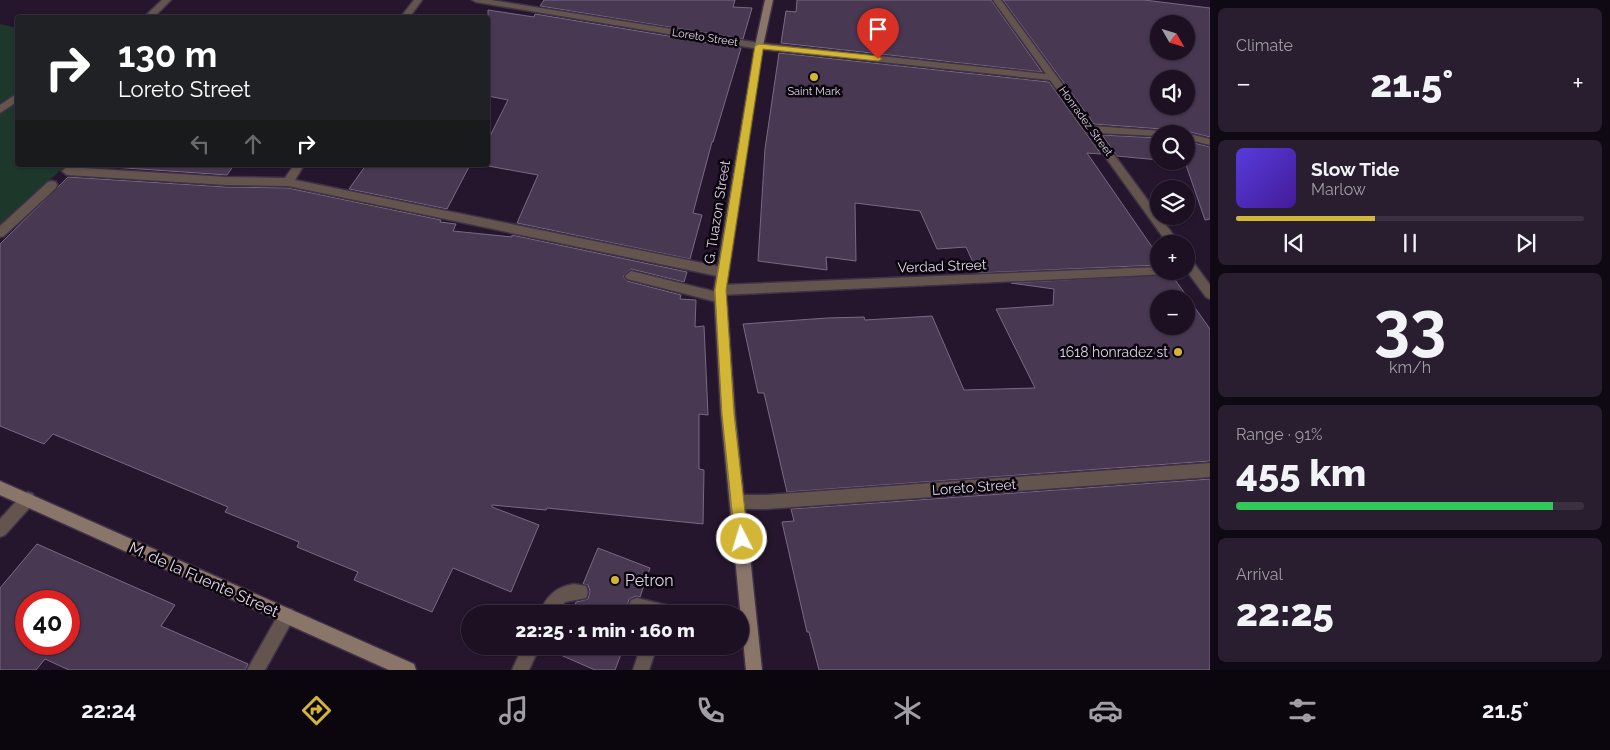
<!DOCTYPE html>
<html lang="en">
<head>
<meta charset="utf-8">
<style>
	:root { --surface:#1c1022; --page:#291e2f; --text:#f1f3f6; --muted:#a09da5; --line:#3a3040; --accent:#d3b635 }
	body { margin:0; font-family:Raleway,sans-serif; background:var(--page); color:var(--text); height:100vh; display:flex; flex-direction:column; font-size:19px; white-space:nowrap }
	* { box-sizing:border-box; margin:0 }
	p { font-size:16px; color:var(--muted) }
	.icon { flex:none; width:28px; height:28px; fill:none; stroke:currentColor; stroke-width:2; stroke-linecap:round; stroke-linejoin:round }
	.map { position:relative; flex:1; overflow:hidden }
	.panel { display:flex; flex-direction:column; gap:8px; padding:8px; background:#0f0913; width:400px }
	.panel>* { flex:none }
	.hud { position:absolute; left:15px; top:15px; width:475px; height:152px; border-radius:5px; box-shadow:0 1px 4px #0004,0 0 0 1px var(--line); background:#202124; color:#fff; overflow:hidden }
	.needle { width:32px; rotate:129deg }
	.controls { position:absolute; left:1150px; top:15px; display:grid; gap:10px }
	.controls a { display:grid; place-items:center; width:45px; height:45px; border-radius:50%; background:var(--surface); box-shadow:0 1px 4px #0004,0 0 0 1px var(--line); font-size:25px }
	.speed { position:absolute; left:15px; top:590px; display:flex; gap:10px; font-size:25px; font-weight:700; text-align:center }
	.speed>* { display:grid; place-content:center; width:65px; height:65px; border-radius:50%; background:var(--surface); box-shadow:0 1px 4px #0004,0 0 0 1px var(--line); line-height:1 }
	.speed .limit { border:8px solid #d22; background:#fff; color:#111 }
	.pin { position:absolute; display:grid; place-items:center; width:42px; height:42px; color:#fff; margin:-51px -21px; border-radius:50% 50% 50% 0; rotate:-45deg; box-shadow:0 0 5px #0007 }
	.pin .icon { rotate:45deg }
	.me { position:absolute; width:55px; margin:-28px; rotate:355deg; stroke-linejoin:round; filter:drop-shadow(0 0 4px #0008) }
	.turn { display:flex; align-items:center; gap:18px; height:105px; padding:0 20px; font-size:22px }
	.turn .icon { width:65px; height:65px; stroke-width:2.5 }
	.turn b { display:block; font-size:35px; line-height:42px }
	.lanes { display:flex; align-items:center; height:48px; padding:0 20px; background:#0003; justify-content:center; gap:25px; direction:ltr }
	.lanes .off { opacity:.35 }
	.big { font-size:38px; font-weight:800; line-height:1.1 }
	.panel .tile { flex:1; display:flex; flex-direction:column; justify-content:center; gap:8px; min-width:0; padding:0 18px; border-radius:8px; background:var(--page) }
	.panel .dial { align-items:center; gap:0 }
	.dial b { font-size:65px; line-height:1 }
	.song { display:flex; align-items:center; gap:15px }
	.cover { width:60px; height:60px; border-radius:8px; background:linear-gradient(135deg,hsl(250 70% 55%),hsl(260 70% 35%)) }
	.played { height:5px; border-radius:2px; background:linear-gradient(90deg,var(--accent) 40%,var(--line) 40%) }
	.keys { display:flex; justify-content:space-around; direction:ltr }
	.heat { display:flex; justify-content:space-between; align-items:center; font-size:28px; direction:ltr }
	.charge { height:8px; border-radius:4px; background:linear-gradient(90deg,#34c759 91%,var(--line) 0) }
	.trip { position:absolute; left:461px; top:605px; width:288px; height:50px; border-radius:25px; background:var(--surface); box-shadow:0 1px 4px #0004,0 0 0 1px var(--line); font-weight:800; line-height:50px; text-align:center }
	.menu { display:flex; height:80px; justify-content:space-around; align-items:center; background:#0b060e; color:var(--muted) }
	.menu .icon { width:35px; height:35px }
	.menu .on { color:var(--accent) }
	.menu b { font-size:22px; color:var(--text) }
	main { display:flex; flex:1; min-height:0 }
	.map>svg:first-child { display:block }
</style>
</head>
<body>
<main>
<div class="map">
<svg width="1210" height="670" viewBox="0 0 1210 670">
	<rect width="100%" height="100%" fill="#25162d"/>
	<polygon fill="#1d382b" points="0,24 17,28 18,165 66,165 0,226"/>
	<g fill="#493852" stroke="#7a6985" fill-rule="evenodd">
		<polygon points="544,0 735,0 733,7 752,8 743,39 540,6"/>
		<polygon points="797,0 991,0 1042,72 781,43 786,11 796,12"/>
		<path d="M1003,0H1144L1210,8V137L1186,131L1178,134L1175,130L1094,124ZM1159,24H1186V51H1159ZM1159,79H1186V106H1159Z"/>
		<polygon points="488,10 534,17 535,14 741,48 713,142 712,142 693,213 702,215 690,259 517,223 538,175 488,166 488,140 508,100 488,96"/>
		<polygon points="779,53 1049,82 1101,154 1087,153 1159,257 1159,265 978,273 966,247 937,249 920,211 855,203 856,261 826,257 827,270 758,261 765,149"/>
		<polygon points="1102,135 1159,138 1159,160 1117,156"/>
		<polygon points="1186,141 1210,147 1210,219 1205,220 1185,162 1178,161 1186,161"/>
		<polygon points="82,165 234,165 227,175"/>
		<polygon points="366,165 470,165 447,209 349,189"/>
		<polygon points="68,177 226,187 288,188 441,220 440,222 456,224 453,231 512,237 512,235 687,272 684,282 631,269 623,276 627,281 681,295 680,299 696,300 695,327 704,326 708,415 699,414 699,469 704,470 703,524 547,508 546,510 492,505 492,507 539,525 511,592 453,568 432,612 354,580 358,572 297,547 299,542 225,512 228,507 53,434 44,444 0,426 0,244"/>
		<path d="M1171,274L1210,329V461L787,492L764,393H758L743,324L827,318L864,317L865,320L932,316L964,390L1035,388L996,309L1053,305L1054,289L1011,283ZM1159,299H1186V326H1159Z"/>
		<polygon points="1210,479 1210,670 819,670 809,632 807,632 782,522 794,521 791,509"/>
		<path d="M37,544L175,605L161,626L248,664L245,670H69L45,659L36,670H0V588ZM26,601H69V644H26Z"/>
		<polygon points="598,548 650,568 640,597 636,596 629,599 627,607 630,614 571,614 576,602 588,599 590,591 588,585 583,584"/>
		<polygon points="559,646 624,646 615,670 595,670 556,653"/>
	</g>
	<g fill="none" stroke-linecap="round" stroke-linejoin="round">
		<g stroke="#3f3147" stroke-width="3">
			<g id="lane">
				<polygon points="18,93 18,101 0,113 0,105"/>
				<polygon points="631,271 721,293 725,295 727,298 725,301 721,303 627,279 625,276"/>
				<polygon points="1210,463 1210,477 766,509 738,509 733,507 731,502 733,497 738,495 766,495"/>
				<path d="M574,584L586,586L588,592L586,598L565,602L556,614H539C546,597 555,587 574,584Z"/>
				<polygon points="637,598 678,608 680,614 636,614 631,612 629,606 631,600"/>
				<polygon points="287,608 293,610 295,616 265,670 247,670 281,610"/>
				<polygon points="523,646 540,646 529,670 512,670"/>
				<polygon points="641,646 657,646 649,670 633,670"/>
			</g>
		</g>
		<g stroke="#3f3147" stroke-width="3">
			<g id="street">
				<polygon points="162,0 171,0 153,18 143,18"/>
				<polygon points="414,0 422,0 409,18 400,18"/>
				<polygon points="472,0 491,0 759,43 1046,74 993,0 1001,0 1093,126 1175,132 1176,134 1159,134 1159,136 1098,133 1180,244 1168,244 1050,80 759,49 476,2"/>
				<polygon points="1186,133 1210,139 1210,145 1186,139 1186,134 1182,134"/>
				<polygon points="294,165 304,165 295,180 722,267 728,272 722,277 288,186 226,185 67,175 62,171 67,167 226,177 285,178"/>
				<polygon points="52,181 56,182 57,185 56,188 4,236 0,237 0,226 48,182"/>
				<polygon points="1186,257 1190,258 1210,285 1210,299 1206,297 1186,270"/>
				<polygon points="1159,267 1159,271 1171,271 1169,274 720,295 716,293 714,290 716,287 720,285"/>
				<polygon points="28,492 33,494 35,499 33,504 5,535 0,537 0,519 23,494"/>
			</g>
		</g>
		<g stroke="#3f3147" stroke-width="3">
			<g id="secondary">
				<polygon points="765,0 773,0 763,46 726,290 735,414 762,670 746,670 721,414 714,290 755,46"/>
				<polygon points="0,481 414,664 416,670 389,670 0,495"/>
			</g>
		</g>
		<use href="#lane" fill="#63554e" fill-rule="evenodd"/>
		<use href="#street" fill="#63554e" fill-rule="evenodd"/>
		<use href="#secondary" fill="#8a7569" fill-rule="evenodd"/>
	</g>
	<polygon fill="#d3b635" stroke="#897622" points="759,44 878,56 882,59 878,61 763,49 726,290 734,414 748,539 746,543 742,545 737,543 735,539 722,414 715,290 755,46"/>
	<g fill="#d3b635" stroke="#0b050e" stroke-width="2">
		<circle cx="814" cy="77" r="5"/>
		<circle cx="1178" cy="352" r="5"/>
		<circle cx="615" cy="580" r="5"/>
	</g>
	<g text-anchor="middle" stroke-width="5" stroke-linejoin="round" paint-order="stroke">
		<g font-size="11" fill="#dfd5e5" stroke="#0b050e">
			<text transform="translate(705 37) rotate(9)" y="4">Loreto Street</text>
			<text transform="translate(1086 121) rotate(54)" y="4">Honradez Street</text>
		</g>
		<g font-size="11" fill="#dfd5e5" stroke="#0b050e">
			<text x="814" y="95">Saint Mark</text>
		</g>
		<g font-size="14" fill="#dfd5e5" stroke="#0b050e">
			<text transform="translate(717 212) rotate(-81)" y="5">G. Tuazon Street</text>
			<text transform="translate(942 266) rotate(-2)" y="5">Verdad Street</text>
			<text transform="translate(974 487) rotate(-4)" y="5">Loreto Street</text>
		</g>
		<g font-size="14" fill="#dfd5e5" stroke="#0b050e" text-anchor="end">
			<text x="1168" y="357">1618 honradez st</text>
		</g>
		<g font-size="16" fill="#dfd5e5" stroke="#0b050e">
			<text transform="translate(204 579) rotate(24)" y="6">M. de la Fuente Street</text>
		</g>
		<g font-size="16" fill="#dfd5e5" stroke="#0b050e" text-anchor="start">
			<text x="625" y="586">Petron</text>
		</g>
	</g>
</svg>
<div class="controls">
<a><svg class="needle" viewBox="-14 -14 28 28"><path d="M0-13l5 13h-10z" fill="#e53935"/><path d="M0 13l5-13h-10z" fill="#a09da5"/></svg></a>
<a><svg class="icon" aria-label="sound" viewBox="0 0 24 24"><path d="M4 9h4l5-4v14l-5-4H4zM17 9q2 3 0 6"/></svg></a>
<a><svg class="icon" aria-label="search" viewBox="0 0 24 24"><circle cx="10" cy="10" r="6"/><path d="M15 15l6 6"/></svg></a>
<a><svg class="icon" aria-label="layers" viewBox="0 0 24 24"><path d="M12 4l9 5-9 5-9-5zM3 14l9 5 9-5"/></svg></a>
<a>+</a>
<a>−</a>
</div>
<div class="speed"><div class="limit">40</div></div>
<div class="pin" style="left:878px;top:59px;background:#d93025"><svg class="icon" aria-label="arrive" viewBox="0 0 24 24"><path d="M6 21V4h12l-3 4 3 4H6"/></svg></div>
<svg class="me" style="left:742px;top:539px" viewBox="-20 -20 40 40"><circle r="17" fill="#d3b635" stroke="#fff" stroke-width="3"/><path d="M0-11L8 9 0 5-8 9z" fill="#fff"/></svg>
<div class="trip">22:25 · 1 min · 160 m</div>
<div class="hud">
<div class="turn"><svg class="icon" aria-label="right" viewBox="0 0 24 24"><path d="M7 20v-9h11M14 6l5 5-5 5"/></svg><div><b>130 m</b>Loreto Street</div></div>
<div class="lanes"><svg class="icon off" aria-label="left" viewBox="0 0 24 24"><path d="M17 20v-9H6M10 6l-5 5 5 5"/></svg><svg class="icon off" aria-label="ahead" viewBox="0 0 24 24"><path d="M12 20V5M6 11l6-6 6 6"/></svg><svg class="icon" aria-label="right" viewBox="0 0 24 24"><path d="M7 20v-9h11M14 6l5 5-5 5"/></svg></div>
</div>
</div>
<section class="panel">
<div class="tile"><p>Climate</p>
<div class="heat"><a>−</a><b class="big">21.5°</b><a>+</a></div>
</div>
<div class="tile">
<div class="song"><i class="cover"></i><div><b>Slow Tide</b><p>Marlow</p></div></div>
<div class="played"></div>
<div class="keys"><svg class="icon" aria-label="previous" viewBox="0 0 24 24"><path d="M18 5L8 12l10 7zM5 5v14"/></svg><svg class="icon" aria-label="pause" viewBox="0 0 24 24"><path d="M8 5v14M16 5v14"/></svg><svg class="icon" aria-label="next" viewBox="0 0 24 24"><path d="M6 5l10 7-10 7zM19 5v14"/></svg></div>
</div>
<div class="tile dial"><b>33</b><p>km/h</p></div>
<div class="tile"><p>Range · 91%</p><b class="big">455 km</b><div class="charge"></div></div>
<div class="tile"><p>Arrival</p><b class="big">22:25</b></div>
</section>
</main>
<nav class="menu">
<b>22:24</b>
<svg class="icon on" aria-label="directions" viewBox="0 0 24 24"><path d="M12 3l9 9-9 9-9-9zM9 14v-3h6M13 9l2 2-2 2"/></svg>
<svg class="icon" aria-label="music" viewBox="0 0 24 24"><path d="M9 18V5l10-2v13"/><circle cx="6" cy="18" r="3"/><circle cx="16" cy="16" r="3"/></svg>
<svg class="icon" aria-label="phone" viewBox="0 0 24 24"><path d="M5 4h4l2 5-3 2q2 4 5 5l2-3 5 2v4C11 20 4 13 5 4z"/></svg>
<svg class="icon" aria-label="climate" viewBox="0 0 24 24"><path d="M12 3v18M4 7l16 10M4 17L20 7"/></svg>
<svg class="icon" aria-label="car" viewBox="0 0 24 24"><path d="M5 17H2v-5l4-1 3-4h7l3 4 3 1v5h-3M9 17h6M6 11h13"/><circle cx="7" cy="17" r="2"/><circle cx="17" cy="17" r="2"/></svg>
<svg class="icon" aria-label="filters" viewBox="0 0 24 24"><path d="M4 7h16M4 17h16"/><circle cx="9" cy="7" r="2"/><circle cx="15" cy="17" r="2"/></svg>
<b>21.5°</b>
</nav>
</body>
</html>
